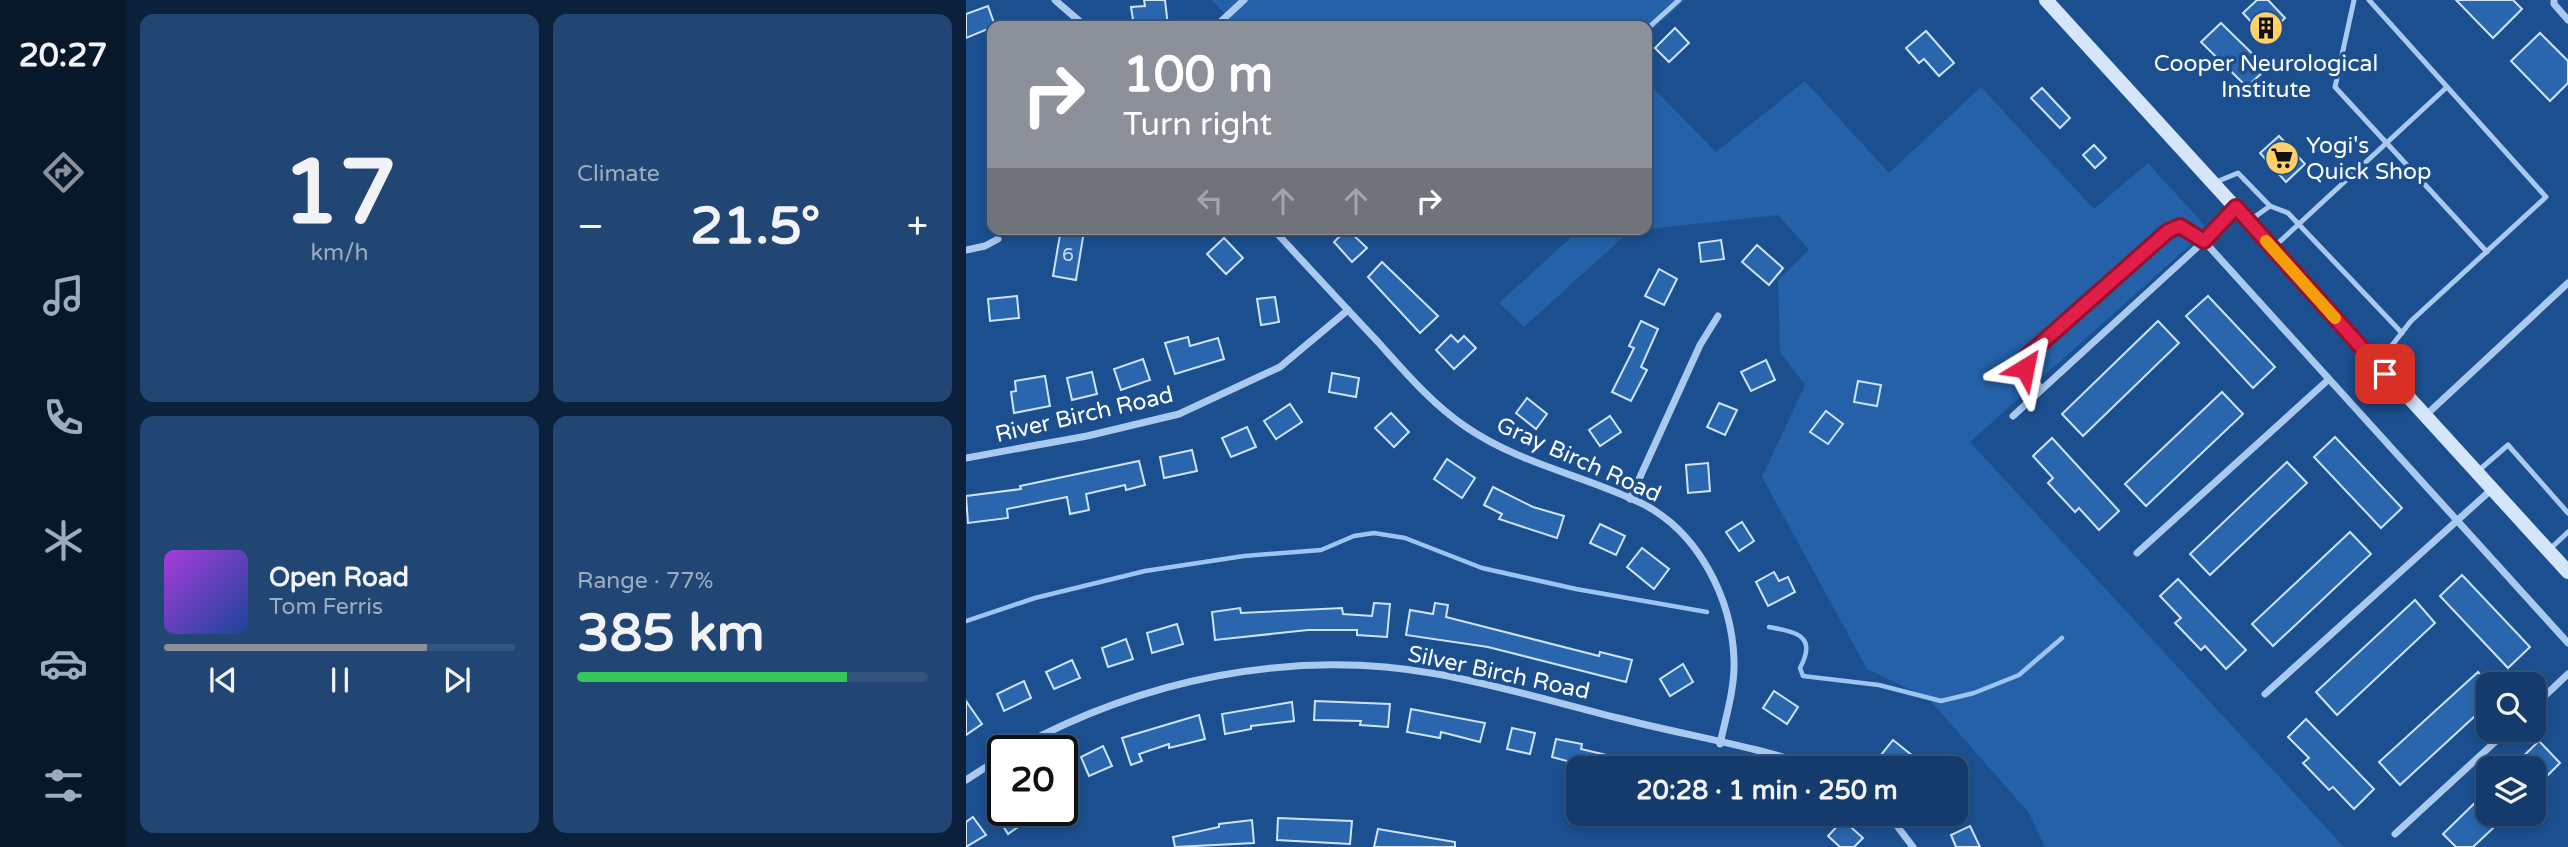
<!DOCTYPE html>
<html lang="en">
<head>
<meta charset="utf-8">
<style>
	:root { --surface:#143b6b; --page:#214673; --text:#f1f3f6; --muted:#9dadc1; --line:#33557e; --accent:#8c9099 }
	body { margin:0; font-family:"Varela Round",sans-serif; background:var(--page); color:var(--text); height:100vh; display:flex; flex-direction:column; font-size:26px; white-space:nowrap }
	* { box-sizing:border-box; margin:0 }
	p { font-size:23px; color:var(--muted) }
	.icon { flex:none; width:38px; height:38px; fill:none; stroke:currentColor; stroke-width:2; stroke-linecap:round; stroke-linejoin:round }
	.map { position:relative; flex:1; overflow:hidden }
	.drawer { display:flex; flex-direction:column; gap:14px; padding:14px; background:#0b203b; width:840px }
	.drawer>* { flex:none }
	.top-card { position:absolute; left:21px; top:21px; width:665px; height:214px; border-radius:14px; box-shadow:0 4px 10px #0003,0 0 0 2px var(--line); background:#8c9099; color:#fff; overflow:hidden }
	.tools { position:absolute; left:1510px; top:672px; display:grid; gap:14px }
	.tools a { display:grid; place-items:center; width:70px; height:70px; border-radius:14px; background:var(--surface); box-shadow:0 4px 10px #0003,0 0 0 2px var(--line); font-size:35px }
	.speed { position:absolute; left:21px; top:735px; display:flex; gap:14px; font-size:35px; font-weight:700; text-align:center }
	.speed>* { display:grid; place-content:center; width:91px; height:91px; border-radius:50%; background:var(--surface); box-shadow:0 4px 10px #0003,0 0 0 2px var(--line); line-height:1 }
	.speed .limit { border:4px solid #111; border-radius:10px; background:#fff; color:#111 }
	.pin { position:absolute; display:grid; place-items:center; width:60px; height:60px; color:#fff; margin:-30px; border-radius:14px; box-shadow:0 4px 10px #0006 }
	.me { position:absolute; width:77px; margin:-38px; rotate:35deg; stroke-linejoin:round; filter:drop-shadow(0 0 5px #0008) }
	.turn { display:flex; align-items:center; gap:24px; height:147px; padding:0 21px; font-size:32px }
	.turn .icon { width:91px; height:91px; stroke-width:2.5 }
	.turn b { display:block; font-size:49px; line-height:60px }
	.lanes { display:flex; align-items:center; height:66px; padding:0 21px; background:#0003; justify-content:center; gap:35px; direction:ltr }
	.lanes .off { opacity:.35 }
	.big { font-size:52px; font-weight:700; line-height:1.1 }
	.drawer .tile { flex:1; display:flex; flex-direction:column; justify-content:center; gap:10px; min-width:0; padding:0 24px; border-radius:14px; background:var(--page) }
	.drawer .dial { align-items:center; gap:0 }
	.dial b { font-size:91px; line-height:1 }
	.song { display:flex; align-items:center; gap:21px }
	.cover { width:84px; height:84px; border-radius:10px; background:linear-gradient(135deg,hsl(280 70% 55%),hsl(220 70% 35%)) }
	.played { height:7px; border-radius:4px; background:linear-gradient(90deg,var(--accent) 75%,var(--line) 75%) }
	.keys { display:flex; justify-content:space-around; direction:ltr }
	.heat { display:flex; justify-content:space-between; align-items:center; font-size:38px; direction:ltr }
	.charge { height:10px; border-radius:5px; background:linear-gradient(90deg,#34c759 77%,var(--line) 0) }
	.drawer .tiles { flex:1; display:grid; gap:14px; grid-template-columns:repeat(2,1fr) }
	.trip { position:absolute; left:600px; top:756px; width:402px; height:70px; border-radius:14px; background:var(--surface); box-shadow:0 4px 10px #0003,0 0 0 2px var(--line); font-weight:700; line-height:70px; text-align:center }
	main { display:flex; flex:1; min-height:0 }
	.tabs { display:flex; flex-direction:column; width:126px; justify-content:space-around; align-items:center; background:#08182b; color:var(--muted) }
	.tabs .icon { width:49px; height:49px }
	.tabs .on { color:var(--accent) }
	.tabs b { font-size:32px; color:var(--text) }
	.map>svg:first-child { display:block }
</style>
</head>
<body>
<main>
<nav class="tabs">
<b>20:27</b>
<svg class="icon on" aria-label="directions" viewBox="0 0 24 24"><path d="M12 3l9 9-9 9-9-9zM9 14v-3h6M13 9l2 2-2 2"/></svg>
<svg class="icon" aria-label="music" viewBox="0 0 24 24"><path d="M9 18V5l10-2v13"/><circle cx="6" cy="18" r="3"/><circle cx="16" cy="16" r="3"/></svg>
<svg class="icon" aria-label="phone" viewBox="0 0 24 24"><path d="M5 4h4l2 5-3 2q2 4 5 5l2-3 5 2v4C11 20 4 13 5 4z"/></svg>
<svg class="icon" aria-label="climate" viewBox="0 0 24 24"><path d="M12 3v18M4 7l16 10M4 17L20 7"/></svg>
<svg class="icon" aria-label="car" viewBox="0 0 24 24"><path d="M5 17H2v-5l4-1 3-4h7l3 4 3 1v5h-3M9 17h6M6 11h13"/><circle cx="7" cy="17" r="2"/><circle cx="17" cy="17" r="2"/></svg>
<svg class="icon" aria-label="filters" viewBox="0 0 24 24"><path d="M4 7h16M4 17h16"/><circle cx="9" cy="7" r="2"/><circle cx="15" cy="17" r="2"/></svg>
</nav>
<section class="drawer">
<div class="tiles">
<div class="tile dial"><b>17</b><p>km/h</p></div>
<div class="tile"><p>Climate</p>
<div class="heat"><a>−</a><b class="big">21.5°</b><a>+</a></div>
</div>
<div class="tile">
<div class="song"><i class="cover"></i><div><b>Open Road</b><p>Tom Ferris</p></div></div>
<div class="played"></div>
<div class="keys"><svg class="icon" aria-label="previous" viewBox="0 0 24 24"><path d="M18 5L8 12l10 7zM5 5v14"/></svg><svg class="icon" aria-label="pause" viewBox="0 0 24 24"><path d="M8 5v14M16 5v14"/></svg><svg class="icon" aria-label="next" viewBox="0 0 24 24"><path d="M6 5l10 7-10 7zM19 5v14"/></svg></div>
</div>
<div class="tile"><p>Range · 77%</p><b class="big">385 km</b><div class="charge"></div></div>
</div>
</section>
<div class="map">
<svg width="1602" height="847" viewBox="0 0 1602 847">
	<rect width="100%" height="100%" fill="#1b4f8f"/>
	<g fill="#2461a8">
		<polygon points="246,0 271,0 275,3 278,0 719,0 681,34 681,26 270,26"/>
		<polygon points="839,81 923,173 1015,87 1128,209 1182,163 1242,229 1004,442 1378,847 1079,847 1063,813 962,698 901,669 796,477 839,385 814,352 812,280 843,250 812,215 664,231 558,327 533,303 614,229 681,229 681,169 688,162 681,154 681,82 750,152"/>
	</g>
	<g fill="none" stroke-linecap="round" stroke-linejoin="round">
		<g stroke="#9cc4f0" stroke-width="4.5">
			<polyline points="0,621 69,598 179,571 278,556 355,550 388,536 408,533 439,538 516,568 610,589 741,612"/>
			<path d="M803,627C829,632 852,635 834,668L837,676L913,685L975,701L1008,693L1053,675L1096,638"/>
		</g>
	</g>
	<g fill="#2a66ad" stroke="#cfe3fa" stroke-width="2">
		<polygon points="178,0 199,0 202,26 168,26 165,7 179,6"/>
		<polygon points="1291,0 1302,0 1319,18 1299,37 1277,13"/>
		<polygon points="1490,0 1547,0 1556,9 1527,38"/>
		<polygon points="22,6 29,26 0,38 0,14"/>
		<polygon points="1255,23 1301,68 1281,87 1235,42"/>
		<polygon points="709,28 723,43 703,62 689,48"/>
		<polygon points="960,31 988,63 973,76 958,59 953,63 940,48"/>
		<polygon points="1574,33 1602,61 1602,83 1584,101 1545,61"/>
		<polygon points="1076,88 1104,118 1094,128 1065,98"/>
		<polygon points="1313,136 1339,164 1320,182 1294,153"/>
		<polygon points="1128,145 1140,158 1129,168 1117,155"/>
		<polygon points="95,229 118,231 110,280 87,276"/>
		<polygon points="381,229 401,248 386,262 368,242"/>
		<polygon points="258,238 277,258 260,274 241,254"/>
		<polygon points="755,240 758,259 735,262 733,243"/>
		<polygon points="791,245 817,268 803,285 776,262"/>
		<polygon points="416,262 472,316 454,333 402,277"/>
		<polygon points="693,269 711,279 698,305 679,296"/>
		<polygon points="51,296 53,318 24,321 22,299"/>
		<polygon points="1242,296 1309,367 1287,388 1220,316"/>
		<polygon points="309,297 313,322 295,325 291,299"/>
		<polygon points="675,321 692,329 675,367 681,370 665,401 646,392 668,348 663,346"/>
		<polygon points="1192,321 1213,343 1117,436 1096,414"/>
		<polygon points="485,335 492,342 498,336 510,348 488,369 470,350"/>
		<polygon points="222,337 224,346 252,338 258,359 209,374 199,343"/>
		<polygon points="177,359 184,380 155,390 148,369"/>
		<polygon points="800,360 809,380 785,391 775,372"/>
		<polygon points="126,372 131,394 106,400 101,378"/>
		<polygon points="366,373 393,378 390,397 363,392"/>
		<polygon points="79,376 84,406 48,413 45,392 50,391 49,381"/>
		<polygon points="892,381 915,385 911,406 888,402"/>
		<polygon points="1256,392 1277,414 1180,506 1159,484"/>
		<polygon points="561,398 581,414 570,429 550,413"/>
		<polygon points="753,403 771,410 759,435 741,427"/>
		<polygon points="324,404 336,422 310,439 298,421"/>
		<polygon points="860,411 877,424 862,444 844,432"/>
		<polygon points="425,413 443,432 428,447 409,428"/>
		<polygon points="644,416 655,432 634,446 623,430"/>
		<polygon points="281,427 290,447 265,457 256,438"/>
		<polygon points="1369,437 1436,508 1415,528 1348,457"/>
		<polygon points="1086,438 1153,511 1133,530 1113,508 1109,512 1082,483 1087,478 1067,456"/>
		<polygon points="226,450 231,471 198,478 194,457"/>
		<polygon points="481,459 509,478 496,498 468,479"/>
		<polygon points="173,461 179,485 160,490 159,485 120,494 123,510 104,514 101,497 41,509 42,518 2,523 0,496 55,489 54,486"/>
		<polygon points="1321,462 1341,483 1244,575 1224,554"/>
		<polygon points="742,463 744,491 722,493 720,465"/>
		<polygon points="527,487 567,507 598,516 591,538 533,519 536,514 518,505"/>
		<polygon points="776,522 788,541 773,551 760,532"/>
		<polygon points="634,524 659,536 650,555 624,543"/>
		<polygon points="1384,532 1405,554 1307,646 1286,624"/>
		<polygon points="676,548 703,569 688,589 661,567"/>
		<polygon points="808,572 813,581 822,577 829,592 802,606 790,582"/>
		<polygon points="1496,575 1564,647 1542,668 1474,596"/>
		<polygon points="1212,579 1280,650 1260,669 1239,646 1235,650 1209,623 1215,618 1194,596"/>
		<polygon points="1449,600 1469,623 1371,715 1350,692"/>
		<polygon points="408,603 424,604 421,637 391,635 391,630 342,630 249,640 246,612 274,608 275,613 376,608 377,614 406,616"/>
		<polygon points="469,603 482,605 480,617 633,656 634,652 666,660 660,682 522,647 440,635 444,610 467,614"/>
		<polygon points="211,624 217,644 186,653 181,633"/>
		<polygon points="160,639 167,659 142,667 136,648"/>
		<polygon points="106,660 114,678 88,689 80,672"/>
		<polygon points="717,664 727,682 704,696 694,679"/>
		<polygon points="1512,672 1522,684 1522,704 1434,785 1413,762"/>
		<polygon points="58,681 65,698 38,711 31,694"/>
		<polygon points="808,691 832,707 821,724 797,708"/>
		<polygon points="0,701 16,724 0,735"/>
		<polygon points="349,701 424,704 422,727 394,725 395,721 348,720"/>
		<polygon points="326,702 328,721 285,726 285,729 259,734 256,714"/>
		<polygon points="445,709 519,723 514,742 475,732 474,738 441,732"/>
		<polygon points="233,715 239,739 203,748 203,744 173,754 176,761 165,765 156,738"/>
		<polygon points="1340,719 1408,789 1388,809 1367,787 1363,790 1337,763 1343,758 1322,737"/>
		<polygon points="546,728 569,733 564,754 541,749"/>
		<polygon points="590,739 616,744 615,749 679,764 679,768 627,768 586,757"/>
		<polygon points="927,740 962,768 921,768 911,760"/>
		<polygon points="1573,741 1594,763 1568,789 1568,768 1545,768"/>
		<polygon points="137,746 146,766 123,776 115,757"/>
		<polygon points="1522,790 1522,814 1542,814 1507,847 1490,847 1477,834"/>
		<polygon points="27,810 45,810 55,825 42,834"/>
		<polygon points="7,817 20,835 0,847 0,822"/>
		<polygon points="312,818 386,821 384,844 311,840"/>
		<polygon points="286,820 288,843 209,847 207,837 253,827 253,824"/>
		<polygon points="877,820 897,838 888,847 874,847 862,836"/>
		<polygon points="1004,826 1014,847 990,847 985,835"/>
		<polygon points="412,829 489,842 489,847 408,847"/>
	</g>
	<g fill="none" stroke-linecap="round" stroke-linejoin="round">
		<g stroke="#a9c9ee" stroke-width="5">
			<polyline points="1388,0 1369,87 1521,252"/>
			<polyline points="1403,0 1580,197 1445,321 1413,362"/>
			<polyline points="681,29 713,0"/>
			<polyline points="1250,182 1272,173 1304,206"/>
			<polyline points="1283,221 1304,206 1322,213 1436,333"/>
			<polyline points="1309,246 1481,87"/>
			<polyline points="1077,389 1059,368 1061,356 1209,226 1214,226 1238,241"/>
			<polyline points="1512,471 1542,445 1602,513"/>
			<polyline points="1584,549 1602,532"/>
		</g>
		<g stroke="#a9c9ee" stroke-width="7">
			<polyline points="89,0 119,26"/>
			<polyline points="1588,0 1588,4 1602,20"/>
			<polyline points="250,26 278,0"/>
			<path d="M307,229C342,267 377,305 412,342C439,372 466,404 500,427C554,464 617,475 675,503C732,531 766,598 768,660C769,688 760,716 754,744"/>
			<polyline points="1238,241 1602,643"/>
			<polyline points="0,250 19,246 32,239"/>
			<polyline points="1047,416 1238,241 1269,208"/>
			<polyline points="1459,416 1602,283"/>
			<polyline points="0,458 121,436 213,414 314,367 382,310"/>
			<polyline points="664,499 734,345 752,316"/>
			<polyline points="1171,553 1362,380"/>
			<polyline points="1299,694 1525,490"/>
			<polyline points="1568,706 1602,674"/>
			<path d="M46,751C175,679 325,648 471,674C532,685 592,703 652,718C718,735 788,746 853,768"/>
			<polyline points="0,780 37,756"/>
			<polyline points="922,814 947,847"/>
			<polyline points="1429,834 1542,730"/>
		</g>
		<polyline stroke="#d6e6fa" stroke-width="14" points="1080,0 1602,572"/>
	</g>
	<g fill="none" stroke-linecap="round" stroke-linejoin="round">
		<g stroke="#92132f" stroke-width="18">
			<polyline id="route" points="1059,368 1061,356 1202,231 1214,226 1238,241 1270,207 1419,374"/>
		</g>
		<use href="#route" stroke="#e11d48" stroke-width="12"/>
		<polyline stroke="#f59e0b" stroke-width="12" points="1300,241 1369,318"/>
	</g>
	<defs>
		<g id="building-disc" transform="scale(1.75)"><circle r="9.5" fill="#ffd166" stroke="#1b4f8f"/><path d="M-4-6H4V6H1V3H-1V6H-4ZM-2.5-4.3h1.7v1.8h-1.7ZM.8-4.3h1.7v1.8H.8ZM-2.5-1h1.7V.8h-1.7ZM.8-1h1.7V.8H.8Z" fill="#111"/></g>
		<g id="supermarket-disc" transform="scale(1.75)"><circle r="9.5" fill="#ffd166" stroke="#1b4f8f"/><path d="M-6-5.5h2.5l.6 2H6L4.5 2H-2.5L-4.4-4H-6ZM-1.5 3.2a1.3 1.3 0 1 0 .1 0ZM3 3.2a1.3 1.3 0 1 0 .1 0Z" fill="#111"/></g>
	</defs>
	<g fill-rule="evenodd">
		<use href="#building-disc" x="1300" y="28"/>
		<use href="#supermarket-disc" x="1316" y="158"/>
	</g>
	<g text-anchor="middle" stroke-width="7" stroke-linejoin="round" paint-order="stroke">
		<g font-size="19" fill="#cad9ea">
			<text x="102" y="261">6</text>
		</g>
		<g font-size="23" fill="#fff" stroke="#1b4f8f">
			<text x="1300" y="71">Cooper Neurological<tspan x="1300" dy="26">Institute</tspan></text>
			<text x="1340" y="153" text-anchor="start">Yogi's<tspan x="1340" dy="26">Quick Shop</tspan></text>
		</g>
		<g font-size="23" fill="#fff" stroke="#1b4f8f">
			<text transform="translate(118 414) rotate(-13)" y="8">River Birch Road</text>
			<text transform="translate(613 459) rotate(24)" y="8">Gray Birch Road</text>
			<text transform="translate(533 672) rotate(12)" y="8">Silver Birch Road</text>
		</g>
	</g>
</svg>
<div class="tools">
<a><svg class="icon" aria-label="search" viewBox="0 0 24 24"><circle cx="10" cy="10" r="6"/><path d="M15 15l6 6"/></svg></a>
<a><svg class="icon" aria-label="layers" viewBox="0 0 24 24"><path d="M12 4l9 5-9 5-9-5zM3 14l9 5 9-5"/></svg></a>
</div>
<div class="speed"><div class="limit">20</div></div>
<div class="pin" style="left:1419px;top:374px;background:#d93025"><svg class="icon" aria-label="arrive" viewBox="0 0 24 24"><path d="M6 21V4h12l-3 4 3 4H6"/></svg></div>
<svg class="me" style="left:1059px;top:368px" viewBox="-20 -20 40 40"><path d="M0-17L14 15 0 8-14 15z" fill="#e11d48" stroke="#fff" stroke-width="4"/></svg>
<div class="trip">20:28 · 1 min · 250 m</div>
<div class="top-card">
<div class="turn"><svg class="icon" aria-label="right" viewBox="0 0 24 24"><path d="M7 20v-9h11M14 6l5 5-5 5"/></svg><div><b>100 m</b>Turn right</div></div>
<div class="lanes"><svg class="icon off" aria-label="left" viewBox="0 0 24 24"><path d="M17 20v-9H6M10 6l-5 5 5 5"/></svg><svg class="icon off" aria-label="ahead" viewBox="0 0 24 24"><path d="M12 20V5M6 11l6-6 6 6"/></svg><svg class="icon off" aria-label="ahead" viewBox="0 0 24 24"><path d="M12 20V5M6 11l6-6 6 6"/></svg><svg class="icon" aria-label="right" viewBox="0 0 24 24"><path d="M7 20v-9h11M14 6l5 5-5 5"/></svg></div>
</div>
</div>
</main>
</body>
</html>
